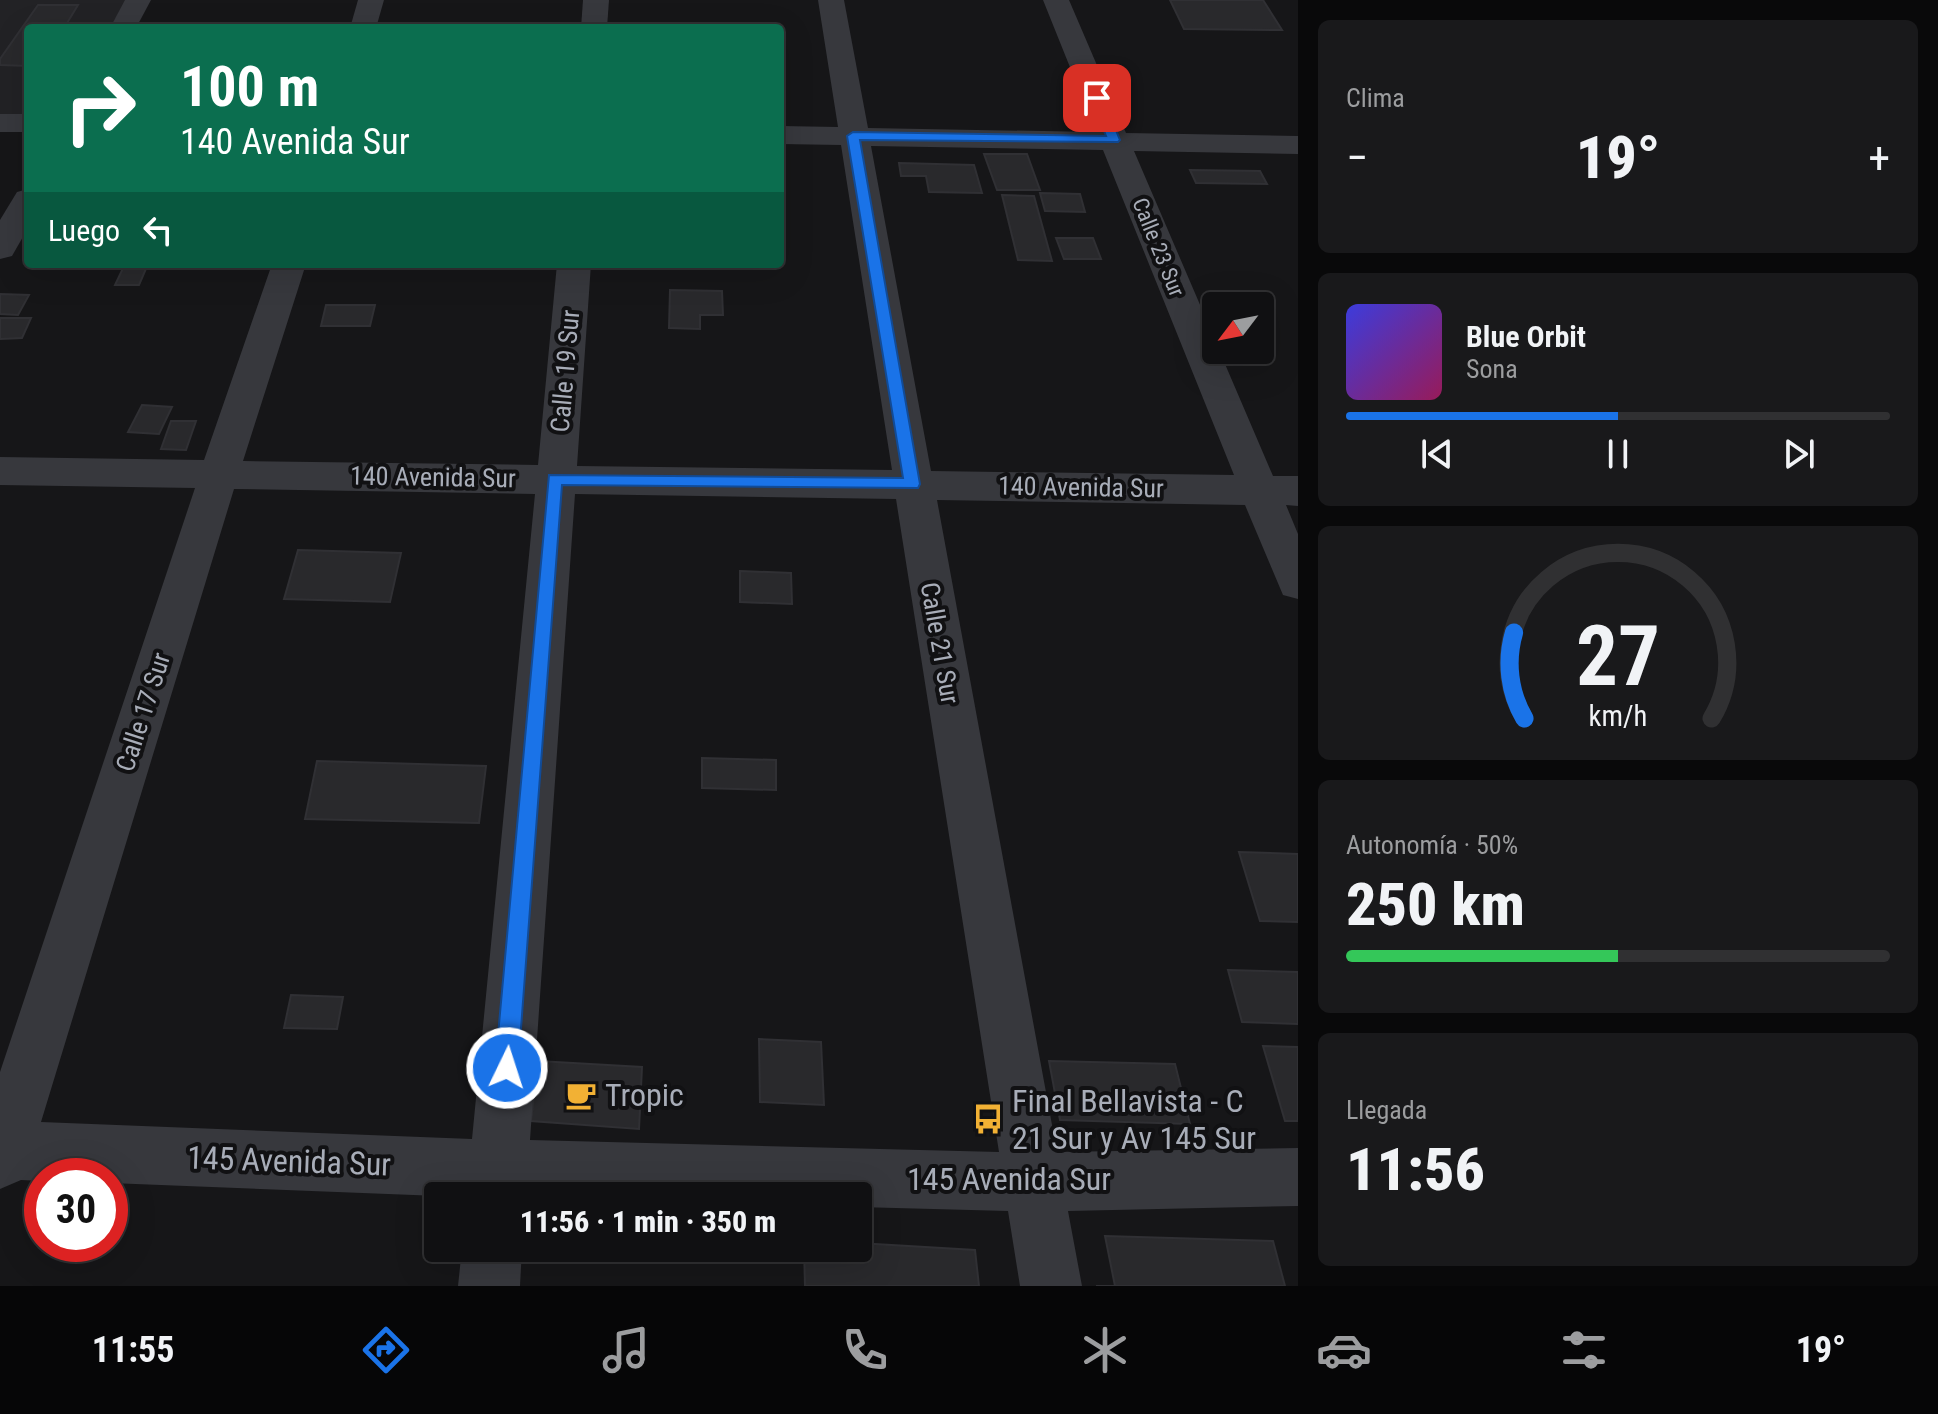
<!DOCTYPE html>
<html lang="es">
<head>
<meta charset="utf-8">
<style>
	:root { --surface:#101012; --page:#19191b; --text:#f1f3f6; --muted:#9c9d9f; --line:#303032; --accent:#1a73e8 }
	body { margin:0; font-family:"Roboto Condensed",sans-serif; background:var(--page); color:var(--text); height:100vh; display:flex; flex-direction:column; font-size:30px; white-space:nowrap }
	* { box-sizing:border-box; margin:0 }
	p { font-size:26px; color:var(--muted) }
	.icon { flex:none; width:44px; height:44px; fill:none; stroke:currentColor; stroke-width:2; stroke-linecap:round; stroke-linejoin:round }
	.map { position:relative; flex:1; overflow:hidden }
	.sheet { display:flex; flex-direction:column; gap:20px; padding:20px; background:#09090a; width:640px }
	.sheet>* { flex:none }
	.hud { position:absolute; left:24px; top:24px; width:760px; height:244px; border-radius:8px; box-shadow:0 8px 32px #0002,0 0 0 2px var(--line); background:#0b6e4f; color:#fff; overflow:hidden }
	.needle { width:52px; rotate:238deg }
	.fabs { position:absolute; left:1202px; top:292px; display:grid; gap:16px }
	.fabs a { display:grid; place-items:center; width:72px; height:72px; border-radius:8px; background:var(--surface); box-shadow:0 8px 32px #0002,0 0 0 2px var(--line); font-size:40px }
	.speed { position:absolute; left:24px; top:1158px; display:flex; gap:16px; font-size:40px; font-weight:700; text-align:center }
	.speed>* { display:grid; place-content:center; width:104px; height:104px; border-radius:50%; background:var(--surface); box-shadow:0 8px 32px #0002,0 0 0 2px var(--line); line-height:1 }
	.speed .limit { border:12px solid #d22; background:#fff; color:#111 }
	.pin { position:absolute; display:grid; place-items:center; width:68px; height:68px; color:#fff; margin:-34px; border-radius:16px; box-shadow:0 4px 12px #0006 }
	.me { position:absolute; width:88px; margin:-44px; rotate:4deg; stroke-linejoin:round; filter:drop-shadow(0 0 6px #0008) }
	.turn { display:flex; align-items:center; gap:28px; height:168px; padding:0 24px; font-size:36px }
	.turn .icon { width:104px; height:104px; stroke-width:2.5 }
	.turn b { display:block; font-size:56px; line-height:68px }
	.then { display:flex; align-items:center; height:76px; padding:0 24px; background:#0003; gap:16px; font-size:30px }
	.big { font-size:60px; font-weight:800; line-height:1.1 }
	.sheet .widget { flex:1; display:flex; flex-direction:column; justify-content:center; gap:12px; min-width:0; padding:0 28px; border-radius:12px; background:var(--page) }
	.sheet .dial { align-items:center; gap:0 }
	.dial svg { height:208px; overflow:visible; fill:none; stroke:var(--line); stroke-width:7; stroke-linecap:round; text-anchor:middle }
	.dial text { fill:var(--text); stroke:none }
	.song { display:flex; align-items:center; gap:24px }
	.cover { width:96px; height:96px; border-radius:12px; background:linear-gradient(135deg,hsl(240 70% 55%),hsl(330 70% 35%)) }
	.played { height:8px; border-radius:4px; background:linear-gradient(90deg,var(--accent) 50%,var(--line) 50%) }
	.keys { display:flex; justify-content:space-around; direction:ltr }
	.heat { display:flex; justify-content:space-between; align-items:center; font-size:44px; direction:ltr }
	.charge { height:12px; border-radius:6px; background:linear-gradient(90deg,#34c759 50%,var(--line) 0) }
	.trip { position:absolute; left:424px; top:1182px; width:448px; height:80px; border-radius:8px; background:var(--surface); box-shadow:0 8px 32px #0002,0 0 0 2px var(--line); font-weight:800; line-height:80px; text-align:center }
	.tab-bar { display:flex; height:128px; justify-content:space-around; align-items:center; background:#060607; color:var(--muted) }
	.tab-bar .icon { width:56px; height:56px }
	.tab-bar .current { color:var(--accent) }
	.tab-bar b { font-size:36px; color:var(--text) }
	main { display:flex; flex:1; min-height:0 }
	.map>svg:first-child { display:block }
</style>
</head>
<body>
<main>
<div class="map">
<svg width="1298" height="1286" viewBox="0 0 1298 1286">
	<rect width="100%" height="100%" fill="#161618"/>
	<polygon fill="#222225" points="0,0 127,0 110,28 28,28 28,118 0,118"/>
	<g fill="#29292c" stroke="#303034" stroke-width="2">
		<polygon points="1170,0 1263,0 1282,30 1184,29"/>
		<polygon points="38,5 78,5 64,28 28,28 28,66 0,65 0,59"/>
		<polygon points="984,154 1027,154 1040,190 997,190"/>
		<polygon points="899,163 974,165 982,193 929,192 926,176 901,176"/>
		<polygon points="1190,170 1260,171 1267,184 1196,183"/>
		<polygon points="1040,193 1080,194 1085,212 1045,211"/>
		<polygon points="1002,195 1034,196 1052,261 1018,260"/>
		<polygon points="1056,238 1093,238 1101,259 1064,259"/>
		<polygon points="125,264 148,264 139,285 115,285"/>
		<polygon points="670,290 722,291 723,315 700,315 700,329 669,328"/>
		<polygon points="0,294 29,295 18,315 0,314"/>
		<polygon points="326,305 375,305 370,326 321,326"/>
		<polygon points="0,318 31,318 22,338 0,339"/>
		<polygon points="142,405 172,407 159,434 128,432"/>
		<polygon points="171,421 196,421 186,450 161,449"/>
		<polygon points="298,550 401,553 390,602 284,599"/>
		<polygon points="740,571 791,573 792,604 740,602"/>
		<polygon points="702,758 776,760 776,790 702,788"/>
		<polygon points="317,761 486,766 479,823 305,819"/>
		<polygon points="1239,852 1298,854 1298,922 1260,921"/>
		<polygon points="1228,970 1298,972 1298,1024 1242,1022"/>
		<polygon points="291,995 343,997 337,1029 284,1028"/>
		<polygon points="759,1039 821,1042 824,1105 760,1102"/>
		<polygon points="1263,1046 1298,1047 1298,1121 1285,1121"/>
		<polygon points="538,1061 642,1067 639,1129 531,1121"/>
		<polygon points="1049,1061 1175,1064 1190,1124 1060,1120"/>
		<polygon points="1105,1236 1273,1241 1285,1286 1096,1286 1115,1286"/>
		<polygon points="858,1243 975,1250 979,1286 805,1286 804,1248 858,1248"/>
	</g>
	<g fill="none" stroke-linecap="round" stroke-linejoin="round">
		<g fill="#37383d" fill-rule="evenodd">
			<polygon points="125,0 151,0 136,28 110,28"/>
			<polygon points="358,0 384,0 376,28 350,28"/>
			<polygon points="583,0 609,0 607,28 581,28"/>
			<path d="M818,0H844L868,128L1096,132L1043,0H1069L1126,133L1298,136V154L1134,151L1216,342V350H1219L1273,476H1298V506L1286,505L1298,534V599L1283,595L1245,505L937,500L1057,1152L1298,1148V1206L1068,1211L1082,1286H1020L1008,1211L858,1207V1196H439L110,1183V1176H42V1181L21,1180L0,1189V1072L195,488L0,485V457L204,460L272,264H306L243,461L538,465L557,264H591L577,466L892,470L841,145L780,144V126L838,127ZM871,146L1103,150L1234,475L931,471ZM234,489L535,494L472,1139L41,1122ZM575,494L896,499L999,1152L530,1140Z"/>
			<rect x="0" y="114" width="28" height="18"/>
			<polygon points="28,189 28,228 12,256 0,259 0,220 17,192"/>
			<polygon points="462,1248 522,1248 520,1286 458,1286"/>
		</g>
	</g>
	<polygon fill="#1a73e8" stroke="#114b97" stroke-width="2" points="1097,95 1103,98 1120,140 1118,142 860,140 920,484 918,488 562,485 518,1068 515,1077 507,1080 499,1077 495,1068 549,475 903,478 847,136 853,132 1106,136 1091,98"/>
	<defs>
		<g id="cafe-bare" transform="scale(2.4)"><path d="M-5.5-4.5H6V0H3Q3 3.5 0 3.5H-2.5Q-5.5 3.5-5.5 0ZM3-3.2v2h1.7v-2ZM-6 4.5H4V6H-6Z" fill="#f2b134" stroke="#111113" stroke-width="2.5" paint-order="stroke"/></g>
		<g id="bus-bare" transform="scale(2.4)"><path d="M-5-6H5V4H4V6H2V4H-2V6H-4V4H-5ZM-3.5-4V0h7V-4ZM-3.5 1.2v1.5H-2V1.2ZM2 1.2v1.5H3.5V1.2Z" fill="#f2b134" stroke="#111113" stroke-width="2.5" paint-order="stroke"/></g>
	</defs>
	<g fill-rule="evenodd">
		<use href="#cafe-bare" x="581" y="1095"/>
		<use href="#bus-bare" x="988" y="1119"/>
	</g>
	<g text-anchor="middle" stroke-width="8" stroke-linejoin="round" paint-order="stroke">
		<g font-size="22" fill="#a8adb8" stroke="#111113">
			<text transform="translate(1159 247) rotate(68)" y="8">Calle 23 Sur</text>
		</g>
		<g font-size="26" fill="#a8adb8" stroke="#111113">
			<text transform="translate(565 371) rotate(-85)" y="9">Calle 19 Sur</text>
			<text transform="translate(433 477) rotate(1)" y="9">140 Avenida Sur</text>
			<text transform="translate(1081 487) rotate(1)" y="9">140 Avenida Sur</text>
			<text transform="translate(940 643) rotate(80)" y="9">Calle 21 Sur</text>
			<text transform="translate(143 712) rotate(-72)" y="9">Calle 17 Sur</text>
		</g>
		<g font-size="32" fill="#a8adb8" stroke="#111113" text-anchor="start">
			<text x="605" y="1106">Tropic</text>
			<text x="1012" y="1112">Final Bellavista - C<tspan x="1012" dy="37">21 Sur y Av 145 Sur</tspan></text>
		</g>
		<g font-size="32" fill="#a8adb8" stroke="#111113">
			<text transform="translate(289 1161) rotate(2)" y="11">145 Avenida Sur</text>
			<text x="1009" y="1190">145 Avenida Sur</text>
		</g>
	</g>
</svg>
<div class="fabs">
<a><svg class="needle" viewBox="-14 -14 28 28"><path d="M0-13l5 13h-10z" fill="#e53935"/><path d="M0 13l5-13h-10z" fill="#9c9d9f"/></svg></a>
</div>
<div class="speed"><div class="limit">30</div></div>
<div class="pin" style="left:1097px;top:98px;background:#d93025"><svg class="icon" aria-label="arrive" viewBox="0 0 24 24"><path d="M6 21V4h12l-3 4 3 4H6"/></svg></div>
<svg class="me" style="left:507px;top:1068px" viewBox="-20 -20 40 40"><circle r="17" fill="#1a73e8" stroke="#fff" stroke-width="3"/><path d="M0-11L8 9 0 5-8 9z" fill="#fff"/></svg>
<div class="trip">11:56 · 1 min · 350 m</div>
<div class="hud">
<div class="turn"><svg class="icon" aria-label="right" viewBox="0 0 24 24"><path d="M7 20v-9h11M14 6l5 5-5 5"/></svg><div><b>100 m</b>140 Avenida Sur</div></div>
<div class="then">Luego<svg class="icon" aria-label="left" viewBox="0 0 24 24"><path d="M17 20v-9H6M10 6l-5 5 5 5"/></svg></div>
</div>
</div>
<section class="sheet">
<div class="widget"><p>Clima</p>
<div class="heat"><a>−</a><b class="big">19°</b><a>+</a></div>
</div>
<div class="widget">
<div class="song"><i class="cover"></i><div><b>Blue Orbit</b><p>Sona</p></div></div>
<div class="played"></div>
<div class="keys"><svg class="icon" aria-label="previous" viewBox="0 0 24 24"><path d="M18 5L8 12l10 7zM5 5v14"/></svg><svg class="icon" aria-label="pause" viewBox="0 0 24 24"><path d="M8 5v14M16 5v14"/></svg><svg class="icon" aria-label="next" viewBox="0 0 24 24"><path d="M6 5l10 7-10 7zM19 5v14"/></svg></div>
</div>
<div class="widget dial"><svg viewBox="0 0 100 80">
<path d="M14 69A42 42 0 1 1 86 69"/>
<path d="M14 69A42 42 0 0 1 10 36" stroke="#1a73e8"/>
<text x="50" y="56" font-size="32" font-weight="700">27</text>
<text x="50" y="72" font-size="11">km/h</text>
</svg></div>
<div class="widget"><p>Autonomía · 50%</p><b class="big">250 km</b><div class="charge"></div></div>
<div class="widget"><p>Llegada</p><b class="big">11:56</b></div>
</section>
</main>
<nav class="tab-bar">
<b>11:55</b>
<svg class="icon current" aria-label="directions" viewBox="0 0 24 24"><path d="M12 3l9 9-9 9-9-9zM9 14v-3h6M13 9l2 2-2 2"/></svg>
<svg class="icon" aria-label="music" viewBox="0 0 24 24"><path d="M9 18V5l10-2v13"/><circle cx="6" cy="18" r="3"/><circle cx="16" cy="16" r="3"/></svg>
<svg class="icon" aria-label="phone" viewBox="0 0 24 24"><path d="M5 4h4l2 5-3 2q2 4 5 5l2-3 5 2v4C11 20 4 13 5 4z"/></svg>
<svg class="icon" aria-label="climate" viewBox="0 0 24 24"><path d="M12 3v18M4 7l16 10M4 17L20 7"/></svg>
<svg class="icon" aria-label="car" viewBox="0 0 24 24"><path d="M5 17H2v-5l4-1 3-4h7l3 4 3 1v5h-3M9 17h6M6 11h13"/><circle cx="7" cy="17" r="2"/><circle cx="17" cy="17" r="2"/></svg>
<svg class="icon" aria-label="filters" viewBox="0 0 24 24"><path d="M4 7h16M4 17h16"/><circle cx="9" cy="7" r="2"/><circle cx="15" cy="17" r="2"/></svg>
<b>19°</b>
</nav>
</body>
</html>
